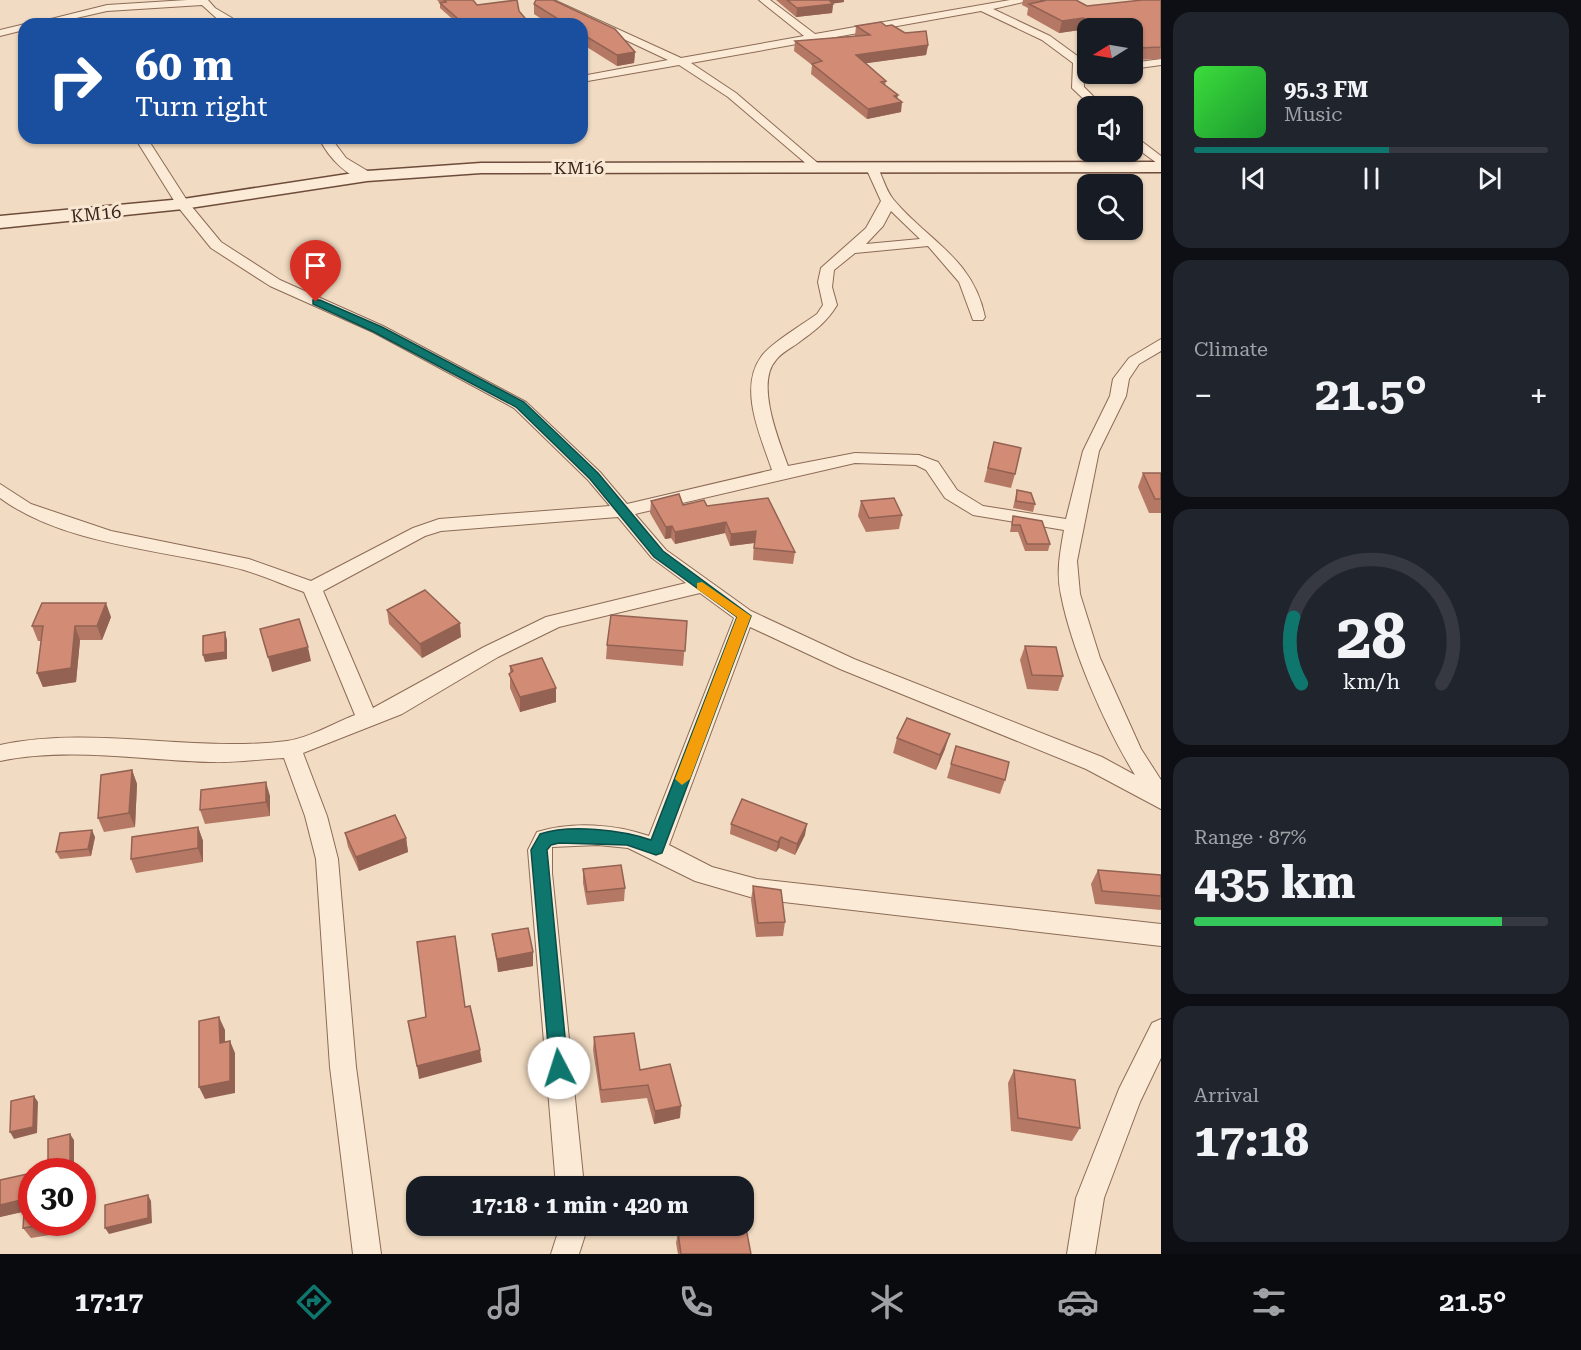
<!DOCTYPE html>
<html lang="en">
<head>
<meta charset="utf-8">
<style>
	:root { --surface:#171b24; --page:#20242c; --text:#f1f3f6; --muted:#9ea1a6; --line:#363941; --accent:#0f766e }
	body { margin:0; font-family:"Roboto Serif",serif; background:var(--page); color:var(--text); height:100vh; display:flex; flex-direction:column; font-size:22px; white-space:nowrap }
	* { box-sizing:border-box; margin:0 }
	p { font-size:20px; color:var(--muted) }
	.icon { flex:none; width:33px; height:33px; fill:none; stroke:currentColor; stroke-width:2; stroke-linecap:round; stroke-linejoin:round }
	.map { position:relative; flex:1; overflow:hidden }
	.details { display:flex; flex-direction:column; gap:12px; padding:12px; background:#0d0f14; width:420px }
	.details>* { flex:none }
	.guide { position:absolute; left:18px; top:18px; width:570px; height:126px; border-radius:18px; box-shadow:0 2px 4px #0004; background:#1a4fa0; color:#fff; overflow:hidden }
	.needle { width:39px; rotate:259deg }
	.controls { position:absolute; left:1077px; top:18px; display:grid; gap:12px }
	.controls a { display:grid; place-items:center; width:66px; height:66px; border-radius:12px; background:var(--surface); box-shadow:0 2px 4px #0004; font-size:30px }
	.speed { position:absolute; left:18px; top:1158px; display:flex; gap:12px; font-size:30px; font-weight:700; text-align:center }
	.speed>* { display:grid; place-content:center; width:78px; height:78px; border-radius:50%; background:var(--surface); box-shadow:0 2px 4px #0004; line-height:1 }
	.speed .limit { border:9px solid #d22; background:#fff; color:#111 }
	.pin { position:absolute; display:grid; place-items:center; width:51px; height:51px; color:#fff; margin:-62px -26px; border-radius:50% 50% 50% 0; rotate:-45deg; box-shadow:0 0 6px #0007 }
	.pin .icon { rotate:45deg }
	.me { position:absolute; width:66px; margin:-33px; rotate:355deg; stroke-linejoin:round; filter:drop-shadow(0 0 4px #0008) }
	.turn { display:flex; align-items:center; gap:21px; height:126px; padding:0 18px; font-size:27px }
	.turn .icon { width:78px; height:78px; stroke-width:2.5 }
	.turn b { display:block; font-size:42px; line-height:51px }
	.big { font-size:45px; font-weight:700; line-height:1.1 }
	.details .tile { flex:1; display:flex; flex-direction:column; justify-content:center; gap:9px; min-width:0; padding:0 21px; border-radius:18px; background:var(--page) }
	.details .dial { align-items:center; gap:0 }
	.dial svg { height:156px; overflow:visible; fill:none; stroke:var(--line); stroke-width:7; stroke-linecap:round; text-anchor:middle }
	.dial text { fill:var(--text); stroke:none }
	.song { display:flex; align-items:center; gap:18px }
	.cover { width:72px; height:72px; border-radius:9px; background:linear-gradient(135deg,hsl(120 70% 55%),hsl(130 70% 35%)) }
	.played { height:6px; border-radius:3px; background:linear-gradient(90deg,var(--accent) 55%,var(--line) 55%) }
	.keys { display:flex; justify-content:space-around; direction:ltr }
	.heat { display:flex; justify-content:space-between; align-items:center; font-size:33px; direction:ltr }
	.charge { height:9px; border-radius:4px; background:linear-gradient(90deg,#34c759 87%,var(--line) 0) }
	.trip { position:absolute; left:406px; top:1176px; width:348px; height:60px; border-radius:18px; background:var(--surface); box-shadow:0 2px 4px #0004; font-weight:700; line-height:60px; text-align:center }
	.tab-bar { display:flex; height:96px; justify-content:space-around; align-items:center; background:#090b0e; color:var(--muted) }
	.tab-bar .icon { width:42px; height:42px }
	.tab-bar .active { color:var(--accent) }
	.tab-bar b { font-size:27px; color:var(--text) }
	main { display:flex; flex:1; min-height:0 }
	.map>svg:first-child { display:block }
</style>
</head>
<body>
<main>
<div class="map">
<svg width="1161" height="1254" viewBox="0 0 1161 1254">
	<rect width="100%" height="100%" fill="#f1dbc2"/>
	<g fill="none" stroke-linecap="round" stroke-linejoin="round">
		<g stroke="#8c6b57" stroke-width="2">
			<g id="street">
				<polygon points="187,0 208,0 215,8 232,18 233,24 223,24 202,5 107,11 50,24 31,24 107,5"/>
				<polygon points="541,0 554,0 681,58 804,36 759,0 770,0 815,34 1010,0 1032,0 993,9 1050,36 1083,60 1084,87 1103,106 1091,106 1072,88 1073,63 1042,40 981,11 691,63 736,93 820,165 820,171 816,172 728,97 679,65 582,82 582,76 668,60"/>
				<polygon points="25,24 24,30 0,36 0,30"/>
				<polygon points="1161,59 1161,65 1132,69 1132,63"/>
				<polygon points="1132,134 1161,156 1161,166 1132,145"/>
				<path d="M135,138H147L188,202L221,242L280,280L383,326L526,402L600,472L627,504L772,470C761,437 738,389 761,357C771,343 802,325 817,314L823,305L818,282L821,268L866,228L881,201L866,168L868,165H876C883,176 885,189 893,199C928,241 973,258 985,317L983,320H973L959,282L928,246L855,253L834,270L832,287L837,305C827,322 814,331 798,343C791,348 781,353 776,360C755,383 779,441 788,466L855,453L919,455L938,462L957,490L983,506L1066,519L1083,451L1110,396L1113,379L1129,358L1161,339V351L1139,364L1129,379L1126,396L1099,451L1077,561L1080,594L1100,658L1141,749L1161,780V809L1086,769L840,669L750,627L669,845L712,867L757,879L1161,924V946L757,899L695,881L628,848L598,845L552,847V873L584,1186H556L528,850L537,832C572,821 615,824 649,836L734,618L700,593L559,627L498,657L402,714L303,753L327,816L338,859L356,1067L381,1254H353L330,1067L316,859L305,816L284,758C259,759 234,763 210,762C140,760 69,747 0,761V745C94,725 191,753 287,741C309,738 334,723 355,715L304,592C284,585 264,576 244,570C168,550 65,546 0,498V484L31,504L111,531L249,559L311,581L413,528L439,519L610,506L588,480L514,408L373,332L270,286L211,248L178,207ZM891,211L920,239L866,244L883,226ZM855,463L916,465L926,470L945,498L973,515L1064,530C1060,552 1056,573 1061,595C1072,651 1105,726 1135,775L1102,757L854,659L751,611L666,550L635,514ZM618,517L652,558L686,583L546,617L484,647L373,708L323,591L425,536L441,531Z"/>
				<path d="M319,138H331L346,158L371,173V179C350,183 327,155 319,138Z"/>
				<polygon points="1161,1019 1161,1058 1140,1102 1104,1198 1095,1254 1067,1254 1076,1198 1119,1089 1152,1023"/>
				<polygon points="560,1226 588,1226 579,1254 551,1254"/>
			</g>
		</g>
		<g stroke="#6e4c3b" stroke-width="3">
			<polygon id="secondary" points="1161,162 1161,172 481,173 367,181 183,209 0,228 0,216 183,199 367,171 481,163"/>
		</g>
		<use href="#street" fill="#fbead6" fill-rule="evenodd"/>
		<use href="#secondary" fill="#fbead6" fill-rule="evenodd"/>
	</g>
	<g fill="#b57865">
		<polygon points="437,0 473,0 477,5 519,11 530,24 458,24 440,8 440,3"/>
		<polygon points="536,0 553,0 615,29 635,52 634,63 617,66 582,44 582,24 549,24 534,14 534,4"/>
		<polygon points="776,0 844,0 844,2 833,3 833,4 832,13 796,17"/>
		<polygon points="1023,0 1076,0 1087,6 1161,0 1161,59 1134,60 1132,60 1132,28 1088,28 1088,34 1080,30 1059,33 1027,15 1028,8 1022,5"/>
		<polygon points="856,26 886,26 905,33 928,45 926,55 866,63 886,81 885,86 897,98 901,112 867,119 811,74 812,65 794,51 795,41 855,36"/>
		<polygon points="994,442 1015,474 1011,488 984,482"/>
		<polygon points="1143,473 1161,473 1161,513 1149,513 1138,487"/>
		<polygon points="1017,490 1035,504 1033,512 1013,508"/>
		<polygon points="651,501 683,505 707,506 795,552 793,564 753,560 754,543 730,546 725,533 675,544 671,538 665,539 650,513"/>
		<polygon points="861,501 902,515 899,529 866,532 858,516"/>
		<polygon points="1013,516 1050,544 1048,551 1025,551 1018,532 1010,532"/>
		<polygon points="387,610 461,637 422,658 389,624"/>
		<polygon points="111,617 102,640 80,640 76,682 43,687 37,673 41,641 38,641 32,626"/>
		<polygon points="687,621 683,666 606,659 607,645"/>
		<polygon points="1025,646 1063,676 1058,691 1027,689 1020,660"/>
		<polygon points="510,666 556,688 556,702 520,712 510,688"/>
		<polygon points="897,738 945,749 936,770 893,753"/>
		<polygon points="956,746 1005,780 1000,794 947,778"/>
		<polygon points="132,770 137,784 135,827 104,832 98,818"/>
		<polygon points="270,796 270,816 205,824 200,810"/>
		<polygon points="731,824 805,835 795,855 779,848 776,852 730,834"/>
		<polygon points="198,827 203,841 203,862 136,873 131,859"/>
		<polygon points="345,833 406,838 408,852 359,871 348,847"/>
		<polygon points="95,837 91,856 60,859 56,852"/>
		<polygon points="583,869 625,888 624,901 587,905 583,883"/>
		<polygon points="1098,870 1161,875 1161,910 1095,904 1091,884"/>
		<polygon points="753,886 785,922 783,936 756,937 751,900"/>
		<polygon points="492,934 533,952 533,966 498,972"/>
		<polygon points="594,1037 640,1070 680,1118 654,1124 647,1098 601,1103 593,1050"/>
		<polygon points="1014,1070 1080,1128 1072,1141 1011,1131 1008,1083"/>
		<polygon points="32,1173 32,1222 50,1222 50,1235 31,1238 23,1228 24,1211 0,1217 0,1180"/>
		<polygon points="678,1232 751,1254 678,1254 676,1243"/>
	</g>
	<g fill="#936252">
		<polygon points="824,0 844,0 844,2 824,5"/>
		<polygon points="833,4 832,13 796,17 797,8"/>
		<polygon points="1083,18 1080,30 1059,33 1062,21"/>
		<polygon points="488,20 489,24 467,24"/>
		<polygon points="928,45 926,55 854,65 856,55"/>
		<polygon points="635,52 634,63 617,66 617,55"/>
		<polygon points="898,95 896,103 902,102 901,112 867,119 868,109 894,96"/>
		<polygon points="726,522 725,533 675,544 675,532"/>
		<polygon points="672,526 671,538 665,539 666,527"/>
		<polygon points="756,531 754,543 730,546 731,534"/>
		<polygon points="106,603 111,617 102,640 97,626"/>
		<polygon points="460,623 461,637 422,658 420,644"/>
		<polygon points="75,626 80,640 76,682 43,687 37,673"/>
		<polygon points="225,632 227,640 227,659 205,662 203,655"/>
		<polygon points="308,647 311,661 272,672 268,657"/>
		<polygon points="556,688 556,702 520,712 520,697"/>
		<polygon points="950,734 945,749 936,770 940,755"/>
		<polygon points="132,770 137,784 135,827 129,813"/>
		<polygon points="266,782 270,796 270,816 266,802"/>
		<polygon points="807,824 805,835 795,855 797,844"/>
		<polygon points="198,827 203,841 203,862 198,848"/>
		<polygon points="92,830 95,837 91,856 88,849"/>
		<polygon points="781,837 779,848 776,852 778,842"/>
		<polygon points="406,838 408,852 359,871 356,857"/>
		<polygon points="533,952 533,966 498,972 497,959"/>
		<polygon points="219,1017 225,1030 225,1055 220,1043"/>
		<polygon points="230,1041 235,1053 235,1093 205,1099 199,1087"/>
		<polygon points="480,1050 482,1062 419,1079 417,1066"/>
		<polygon points="34,1096 38,1102 37,1133 14,1139 10,1132"/>
		<polygon points="681,1106 680,1118 654,1124 655,1111"/>
		<polygon points="70,1134 74,1140 74,1172 56,1172"/>
		<polygon points="148,1195 151,1201 152,1223 109,1234 105,1228"/>
		<polygon points="25,1199 32,1210 0,1217 0,1205"/>
		<polygon points="42,1222 50,1222 50,1235 42,1225"/>
	</g>
	<g fill="#d28c75" stroke="#936252" stroke-width="1.5">
		<polygon points="444,0 473,0 477,5 517,0 519,11 530,24 494,24 488,20 464,24 440,3 446,2"/>
		<polygon points="536,0 553,0 615,29 635,52 617,55 582,34 582,24 566,24 534,4"/>
		<polygon points="787,0 829,0 833,4 797,8"/>
		<polygon points="1040,0 1076,0 1087,6 1142,0 1161,0 1161,47 1138,48 1132,45 1132,28 1102,28 1083,18 1062,21 1029,4 1043,1"/>
		<polygon points="881,22 886,26 892,25 905,33 926,31 928,45 856,55 886,81 881,82 898,95 894,96 902,102 868,109 812,64 822,61 795,41 870,35 856,26"/>
		<polygon points="994,442 1021,448 1015,474 988,468"/>
		<polygon points="1143,473 1161,473 1161,499 1155,499"/>
		<polygon points="1017,490 1031,493 1035,504 1016,501"/>
		<polygon points="679,494 683,505 704,500 707,506 768,498 795,552 754,548 756,531 731,534 726,522 675,532 672,526 666,527 651,501"/>
		<polygon points="894,498 902,515 869,518 861,501"/>
		<polygon points="1013,516 1042,521 1050,544 1027,544 1020,525 1012,525"/>
		<polygon points="425,590 460,623 420,644 387,610"/>
		<polygon points="42,603 106,603 97,626 75,626 71,668 37,673 43,626 32,626"/>
		<polygon points="611,615 687,621 685,651 607,645"/>
		<polygon points="299,619 308,647 268,657 260,629"/>
		<polygon points="225,632 225,652 203,655 203,636"/>
		<polygon points="1025,646 1056,647 1063,676 1032,675"/>
		<polygon points="542,658 556,688 520,697 509,674 513,671 510,666"/>
		<polygon points="907,718 950,734 940,755 897,738"/>
		<polygon points="956,746 1009,762 1005,780 951,764"/>
		<polygon points="132,770 129,813 98,818 101,775"/>
		<polygon points="266,782 266,802 200,810 201,790"/>
		<polygon points="742,799 807,824 797,844 781,837 778,842 731,824"/>
		<polygon points="395,815 406,838 356,857 345,833"/>
		<polygon points="198,827 198,848 131,859 132,837"/>
		<polygon points="92,830 88,849 56,852 60,833"/>
		<polygon points="621,865 625,888 587,892 583,869"/>
		<polygon points="1098,870 1161,875 1161,896 1102,891"/>
		<polygon points="753,886 781,890 785,922 758,923"/>
		<polygon points="528,928 533,952 497,959 492,934"/>
		<polygon points="455,936 465,1007 470,1006 480,1050 417,1066 408,1021 426,1017 417,942"/>
		<polygon points="219,1017 220,1043 230,1041 230,1081 199,1087 199,1021"/>
		<polygon points="634,1033 640,1070 670,1064 681,1106 655,1111 648,1085 601,1090 594,1037"/>
		<polygon points="1014,1070 1075,1080 1080,1128 1018,1118"/>
		<polygon points="34,1096 33,1127 10,1132 11,1101"/>
		<polygon points="70,1134 70,1168 56,1172 48,1172 48,1139"/>
		<polygon points="32,1173 32,1222 42,1222 42,1225 23,1228 25,1199 0,1205 0,1180"/>
		<polygon points="148,1195 148,1218 105,1228 105,1205"/>
		<polygon points="744,1223 745,1223 751,1254 681,1254 678,1232 724,1226 744,1226"/>
	</g>
	<path fill="#0f766e" stroke="#0a4d48" stroke-width="1.5" d="M313,300H320L382,327L524,402L598,473L663,551L751,616L662,853L656,855L627,845L559,843L551,845L547,850L568,1068L565,1074L559,1076L552,1074L550,1068L531,850L540,834C570,824 622,830 651,840L737,617L654,557L590,479L516,407L374,332L313,304Z"/>
	<polygon fill="#f59e0b" points="702,582 751,616 690,779 682,785 675,779 737,617 697,589 697,583"/>
	<g text-anchor="middle" stroke-width="6" stroke-linejoin="round" paint-order="stroke">
		<g font-size="18" fill="#3b261d" stroke="#f8e7d2">
			<text x="579" y="174">KM16</text>
			<text transform="translate(96 214) rotate(-6)" y="6">KM16</text>
		</g>
	</g>
</svg>
<div class="controls">
<a><svg class="needle" viewBox="-14 -14 28 28"><path d="M0-13l5 13h-10z" fill="#e53935"/><path d="M0 13l5-13h-10z" fill="#9ea1a6"/></svg></a>
<a><svg class="icon" aria-label="sound" viewBox="0 0 24 24"><path d="M4 9h4l5-4v14l-5-4H4zM17 9q2 3 0 6"/></svg></a>
<a><svg class="icon" aria-label="search" viewBox="0 0 24 24"><circle cx="10" cy="10" r="6"/><path d="M15 15l6 6"/></svg></a>
</div>
<div class="speed"><div class="limit">30</div></div>
<div class="pin" style="left:316px;top:302px;background:#d93025"><svg class="icon" aria-label="arrive" viewBox="0 0 24 24"><path d="M6 21V4h12l-3 4 3 4H6"/></svg></div>
<svg class="me" style="left:559px;top:1068px" viewBox="-20 -20 40 40"><circle r="19" fill="#fff"/><path d="M0-13L10 11 0 6-10 11z" fill="#0f766e"/></svg>
<div class="trip">17:18 · 1 min · 420 m</div>
<div class="guide">
<div class="turn"><svg class="icon" aria-label="right" viewBox="0 0 24 24"><path d="M7 20v-9h11M14 6l5 5-5 5"/></svg><div><b>60 m</b>Turn right</div></div>
</div>
</div>
<section class="details">
<div class="tile">
<div class="song"><i class="cover"></i><div><b>95.3 FM</b><p>Music</p></div></div>
<div class="played"></div>
<div class="keys"><svg class="icon" aria-label="previous" viewBox="0 0 24 24"><path d="M18 5L8 12l10 7zM5 5v14"/></svg><svg class="icon" aria-label="pause" viewBox="0 0 24 24"><path d="M8 5v14M16 5v14"/></svg><svg class="icon" aria-label="next" viewBox="0 0 24 24"><path d="M6 5l10 7-10 7zM19 5v14"/></svg></div>
</div>
<div class="tile"><p>Climate</p>
<div class="heat"><a>−</a><b class="big">21.5°</b><a>+</a></div>
</div>
<div class="tile dial"><svg viewBox="0 0 100 80">
<path d="M14 69A42 42 0 1 1 86 69"/>
<path d="M14 69A42 42 0 0 1 10 35" stroke="#0f766e"/>
<text x="50" y="56" font-size="32" font-weight="700">28</text>
<text x="50" y="72" font-size="11">km/h</text>
</svg></div>
<div class="tile"><p>Range · 87%</p><b class="big">435 km</b><div class="charge"></div></div>
<div class="tile"><p>Arrival</p><b class="big">17:18</b></div>
</section>
</main>
<nav class="tab-bar">
<b>17:17</b>
<svg class="icon active" aria-label="directions" viewBox="0 0 24 24"><path d="M12 3l9 9-9 9-9-9zM9 14v-3h6M13 9l2 2-2 2"/></svg>
<svg class="icon" aria-label="music" viewBox="0 0 24 24"><path d="M9 18V5l10-2v13"/><circle cx="6" cy="18" r="3"/><circle cx="16" cy="16" r="3"/></svg>
<svg class="icon" aria-label="phone" viewBox="0 0 24 24"><path d="M5 4h4l2 5-3 2q2 4 5 5l2-3 5 2v4C11 20 4 13 5 4z"/></svg>
<svg class="icon" aria-label="climate" viewBox="0 0 24 24"><path d="M12 3v18M4 7l16 10M4 17L20 7"/></svg>
<svg class="icon" aria-label="car" viewBox="0 0 24 24"><path d="M5 17H2v-5l4-1 3-4h7l3 4 3 1v5h-3M9 17h6M6 11h13"/><circle cx="7" cy="17" r="2"/><circle cx="17" cy="17" r="2"/></svg>
<svg class="icon" aria-label="filters" viewBox="0 0 24 24"><path d="M4 7h16M4 17h16"/><circle cx="9" cy="7" r="2"/><circle cx="15" cy="17" r="2"/></svg>
<b>21.5°</b>
</nav>
</body>
</html>
